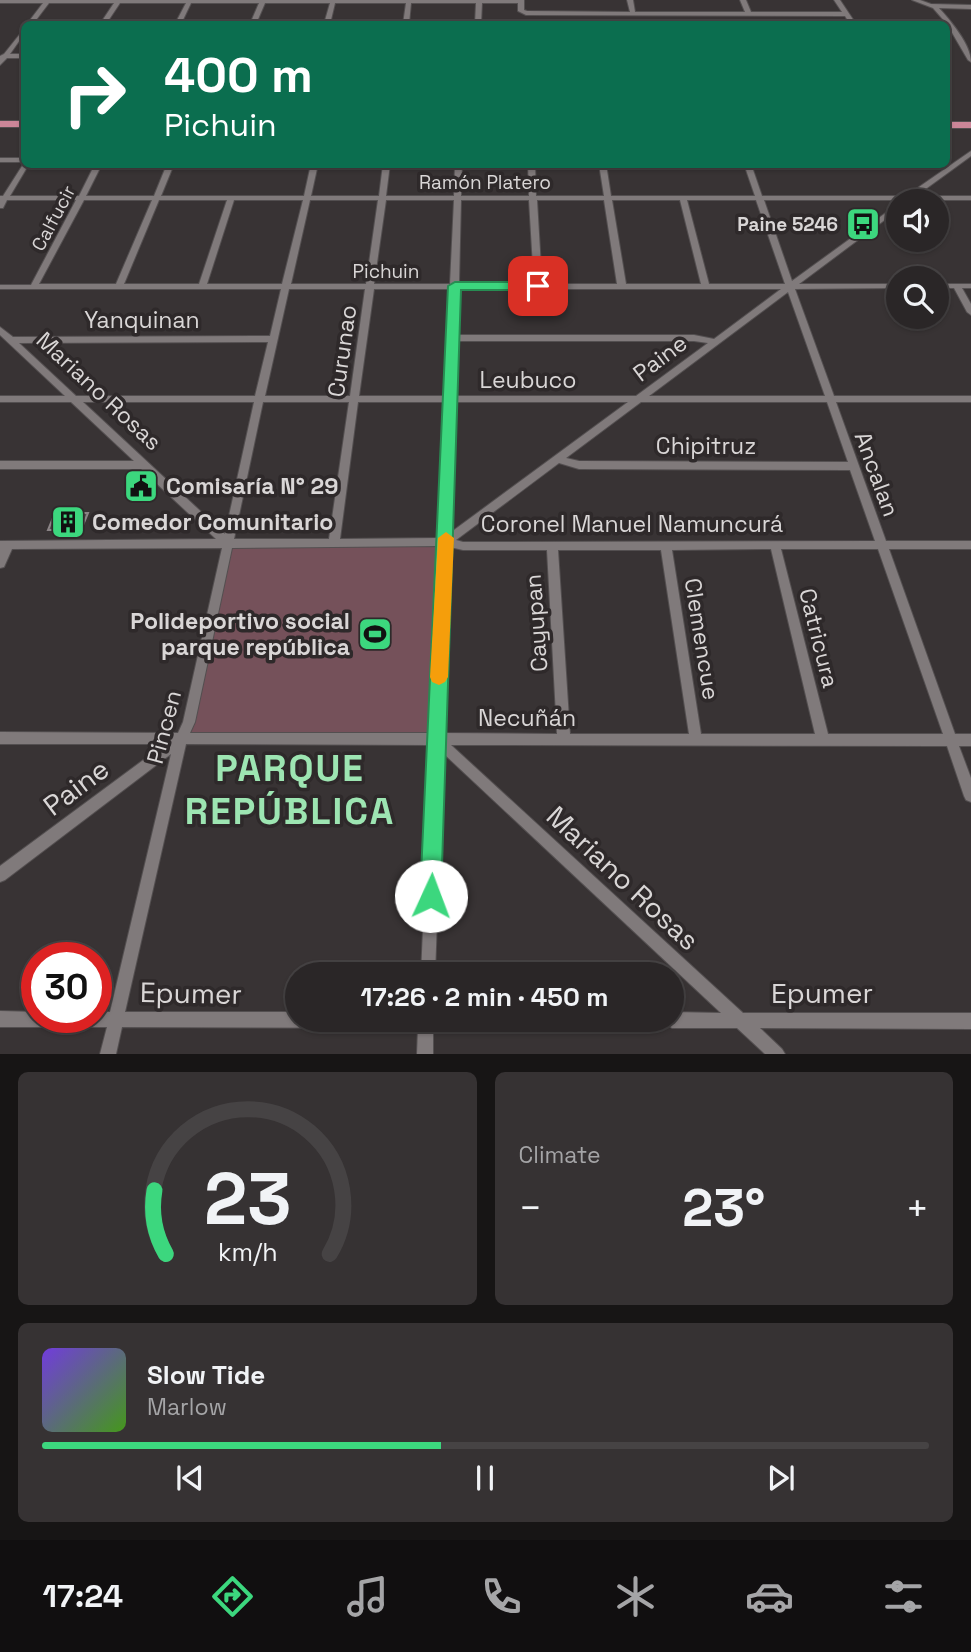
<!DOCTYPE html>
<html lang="en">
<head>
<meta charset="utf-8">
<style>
	:root { --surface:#2a2627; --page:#363233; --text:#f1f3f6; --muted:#a5a5a7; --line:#464344; --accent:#3cd77e }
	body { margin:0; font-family:"Space Grotesk",sans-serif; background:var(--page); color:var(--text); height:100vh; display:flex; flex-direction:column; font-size:26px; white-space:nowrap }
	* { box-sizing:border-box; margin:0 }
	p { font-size:23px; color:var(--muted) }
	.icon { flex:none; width:38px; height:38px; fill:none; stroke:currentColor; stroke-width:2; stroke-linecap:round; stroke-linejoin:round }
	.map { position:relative; height:1054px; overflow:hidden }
	.side { display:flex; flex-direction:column; gap:18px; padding:18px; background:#171515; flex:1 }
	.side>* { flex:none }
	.guide { position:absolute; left:21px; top:21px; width:929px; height:147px; border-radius:10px; box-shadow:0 2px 5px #0004,0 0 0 2px var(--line); background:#0b6e4f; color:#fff; overflow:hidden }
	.controls { position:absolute; left:886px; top:189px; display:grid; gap:14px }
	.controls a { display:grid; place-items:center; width:63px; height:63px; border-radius:50%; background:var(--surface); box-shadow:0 2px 5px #0004,0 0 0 2px var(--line); font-size:35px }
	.speed { position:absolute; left:21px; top:942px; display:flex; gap:14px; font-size:35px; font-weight:700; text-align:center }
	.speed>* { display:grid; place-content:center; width:91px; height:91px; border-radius:50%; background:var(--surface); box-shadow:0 2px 5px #0004,0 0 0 2px var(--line); line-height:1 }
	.speed .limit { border:10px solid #d22; background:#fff; color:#111 }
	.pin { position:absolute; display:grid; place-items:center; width:60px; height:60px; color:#fff; margin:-30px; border-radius:14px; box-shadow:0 4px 10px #0006 }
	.me { position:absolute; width:77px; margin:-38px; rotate:2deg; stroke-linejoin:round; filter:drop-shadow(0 0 5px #0008) }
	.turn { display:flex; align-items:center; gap:24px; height:147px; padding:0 28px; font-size:32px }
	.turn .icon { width:91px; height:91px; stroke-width:2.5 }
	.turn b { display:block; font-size:49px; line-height:60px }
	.big { font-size:52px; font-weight:800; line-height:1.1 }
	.side .tile { flex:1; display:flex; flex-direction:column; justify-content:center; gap:10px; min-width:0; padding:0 24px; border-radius:10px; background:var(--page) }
	.side .dial { align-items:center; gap:0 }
	.dial svg { height:182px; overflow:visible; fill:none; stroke:var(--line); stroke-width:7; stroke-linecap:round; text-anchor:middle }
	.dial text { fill:var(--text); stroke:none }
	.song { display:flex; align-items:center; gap:21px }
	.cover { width:84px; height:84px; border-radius:10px; background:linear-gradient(135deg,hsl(260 70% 55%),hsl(100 70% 35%)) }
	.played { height:7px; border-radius:4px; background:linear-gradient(90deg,var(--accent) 45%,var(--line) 45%) }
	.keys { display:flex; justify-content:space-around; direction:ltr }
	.heat { display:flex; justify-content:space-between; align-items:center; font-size:38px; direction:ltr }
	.side .tiles { flex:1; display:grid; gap:18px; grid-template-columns:1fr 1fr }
	.tile:last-child { grid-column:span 2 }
	.trip { position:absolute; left:285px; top:962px; width:399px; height:70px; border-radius:35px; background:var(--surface); box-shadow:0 2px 5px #0004,0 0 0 2px var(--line); font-weight:800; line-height:70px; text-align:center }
	.tabs { display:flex; height:112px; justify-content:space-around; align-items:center; background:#110f10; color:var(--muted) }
	.tabs .icon { width:49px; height:49px }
	.tabs .selected { color:var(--accent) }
	.tabs b { font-size:32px; color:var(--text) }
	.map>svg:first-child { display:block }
</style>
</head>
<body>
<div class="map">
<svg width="971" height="1054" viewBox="0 0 971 1054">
	<rect width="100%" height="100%" fill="#383334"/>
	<polygon fill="#75515a" points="446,542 436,739 181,739 227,543"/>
	<polygon fill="#524c4d" stroke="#8b8486" stroke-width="2" points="55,513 88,513 81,530 48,530"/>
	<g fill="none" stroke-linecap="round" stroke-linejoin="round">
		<g stroke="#534f50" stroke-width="2">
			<g id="street">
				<polygon points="0,0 524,0 524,10 527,11 630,12 627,0 633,0 635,12 745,12 740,0 746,0 751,12 842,12 834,0 840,0 856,24 850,24 845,16 526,15 518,11 518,3 482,3 481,24 475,24 476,3 411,3 409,24 403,24 406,3 335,3 330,24 324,24 330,3 265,3 256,24 250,24 259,3 191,3 181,24 175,24 186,3 120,3 106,24 100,24 114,3 49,3 33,24 27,24 43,3 0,3"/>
				<path d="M912,0H920L931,4L971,5V9L939,8C950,20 971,45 971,62L968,60L947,24L933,8Z"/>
				<polygon points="24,29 24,34 10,54 24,54 24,58 7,58 0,65 0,56 4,54"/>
				<path d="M971,151V156L916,196H971V200H764L792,281L898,204V210L799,284H898V288L795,289L834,396H971V402H836L886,541H971V549H889L955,734H971V746H959L971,778V802L966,800L964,796L947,746L451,745L743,1013H971V1029L760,1028L782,1049L785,1054H765L737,1028H672L667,1025L664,1020H672V1012L721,1013L443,753L435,975H421L431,745L186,744L125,1012H298V1020H611L608,1025L603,1028H433V1054H417L418,1028L122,1027L116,1054H100L107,1027H0V1011L37,1012V1017H96V1012H110L171,754L5,880L0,882V866L165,744H0V732L178,733L183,722L222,548L12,549L4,567L0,568V541L216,539L141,469H0V461H134L71,402H0V396H65L0,335V327L13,337L270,336L281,289H0V285H31L76,200H7L3,208H0V196H3L24,163V164H29L10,196H79L95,164H102L86,196H154L167,164H174L161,196H304L311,164H318L311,196H379L383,164H390L386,196H454L455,164H462L461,196H529L528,164H535L536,196H604L599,164H606L611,196H755L744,164H751L762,196H906ZM84,200H152L116,284H39ZM159,200H227L199,284H124ZM234,200H303L282,284H207ZM310,200H378L366,284H291ZM386,200H454L450,284H374ZM461,200H529L534,284H459ZM537,200H604L617,284H542ZM612,200H680L701,284H626ZM687,200H756L785,284H709ZM289,289H365L350,396H265ZM374,289H450L446,396H359ZM458,289H781L714,339L694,335H457ZM788,292L825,396H649ZM457,341H694L708,343L636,396H455ZM268,342L255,396H76L19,343ZM83,402H254L225,534ZM263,402H349L329,539H234ZM358,402H445L439,538L340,539ZM455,402H628L450,533ZM641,402H827L848,462L579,461L566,458ZM559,463L579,469L850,470L875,541L463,542L456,540ZM439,546L431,733H190L195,722L232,548ZM450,547L463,550H547L557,734L443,733ZM771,549L815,734H701L672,550ZM781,549H878L943,734H828ZM558,550H661L689,734H570Z"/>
				<rect x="0" y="158" width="24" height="4"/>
				<polygon points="936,284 971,284 971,288 962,288 971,304 971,315 967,312 954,288 936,288"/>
			</g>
		</g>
		<g stroke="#534f50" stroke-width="2">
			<g id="primary">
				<rect x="0" y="121" width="24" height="6"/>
				<rect x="947" y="122" width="24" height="6"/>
			</g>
		</g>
		<use href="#street" fill="#807a7b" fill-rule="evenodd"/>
		<use href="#primary" fill="#cb8698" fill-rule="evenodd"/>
	</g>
	<polygon fill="#3cd77e" stroke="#278c52" stroke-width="2" points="455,282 538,282 544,286 538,290 461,290 441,896 438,904 431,907 423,904 420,896 448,286"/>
	<polygon fill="#f59e0b" points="446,532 454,538 448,677 445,682 439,685 432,682 430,677 438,538"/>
	<defs>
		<g id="bus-square" transform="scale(1.75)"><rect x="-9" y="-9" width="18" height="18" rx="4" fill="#3cd77e" stroke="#2e292a"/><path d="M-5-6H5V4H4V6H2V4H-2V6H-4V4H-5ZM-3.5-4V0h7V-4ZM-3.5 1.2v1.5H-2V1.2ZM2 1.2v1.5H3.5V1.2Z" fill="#111"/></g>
		<g id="civic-square" transform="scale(1.75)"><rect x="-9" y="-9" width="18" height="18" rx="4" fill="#3cd77e" stroke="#2e292a"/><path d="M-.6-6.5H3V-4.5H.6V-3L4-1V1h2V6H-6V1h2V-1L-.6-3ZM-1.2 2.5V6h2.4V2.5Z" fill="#111"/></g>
		<g id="building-square" transform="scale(1.75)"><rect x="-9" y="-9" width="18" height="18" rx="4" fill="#3cd77e" stroke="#2e292a"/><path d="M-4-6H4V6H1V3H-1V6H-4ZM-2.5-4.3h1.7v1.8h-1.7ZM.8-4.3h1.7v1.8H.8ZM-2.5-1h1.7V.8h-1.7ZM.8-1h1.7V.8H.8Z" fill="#111"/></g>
		<g id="stadium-square" transform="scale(1.75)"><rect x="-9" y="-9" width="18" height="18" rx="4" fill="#3cd77e" stroke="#2e292a"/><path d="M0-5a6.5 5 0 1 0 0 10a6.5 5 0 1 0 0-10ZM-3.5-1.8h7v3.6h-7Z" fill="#111"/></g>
	</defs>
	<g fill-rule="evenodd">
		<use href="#bus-square" x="863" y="224"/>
		<use href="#civic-square" x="141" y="486"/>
		<use href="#building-square" x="68" y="522"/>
		<use href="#stadium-square" x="375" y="634"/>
	</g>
	<g text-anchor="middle" stroke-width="7" stroke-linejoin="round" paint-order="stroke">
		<g font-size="19" fill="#d9d6d6" stroke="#2e292a">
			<text x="485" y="189">Ramón Platero</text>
			<text transform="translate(53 218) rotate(-62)" y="7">Calfucir</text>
			<text x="386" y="278">Pichuin</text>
		</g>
		<g font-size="19" font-weight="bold" fill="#d9d6d6" stroke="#2e292a" text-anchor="end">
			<text x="838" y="231">Paine 5246</text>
		</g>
		<g font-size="23" fill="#d9d6d6" stroke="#2e292a">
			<text x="142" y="328">Yanquinan</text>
			<text transform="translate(342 351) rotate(-82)" y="8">Curunao</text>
			<text transform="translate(660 358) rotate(-37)" y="8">Paine</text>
			<text x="528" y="388">Leubuco</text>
			<text transform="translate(99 391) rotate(43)" y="8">Mariano Rosas</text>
			<text x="706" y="454">Chipitruz</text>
			<text transform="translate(877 474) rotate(70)" y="8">Ancalan</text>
			<text x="632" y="532">Coronel Manuel Namuncurá</text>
			<text transform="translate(536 623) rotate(-94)" y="8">Cayupan</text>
			<text transform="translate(819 638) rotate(76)" y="8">Catricura</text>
			<text transform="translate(702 639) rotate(81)" y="8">Clemencue</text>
			<text x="527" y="726">Necuñán</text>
			<text transform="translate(164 727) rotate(-75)" y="8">Pincen</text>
		</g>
		<g font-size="23" font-weight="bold" fill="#d9d6d6" stroke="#2e292a" text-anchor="start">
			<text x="166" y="494">Comisaría N° 29</text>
			<text x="92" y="530">Comedor Comunitario</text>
			<text x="350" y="629" text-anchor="end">Polideportivo social<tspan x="350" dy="26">parque república</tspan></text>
		</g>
		<g font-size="28" fill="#d9d6d6" stroke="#2e292a">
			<text transform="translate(76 787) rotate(-37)" y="10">Paine</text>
			<text transform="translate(623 878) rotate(43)" y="10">Mariano Rosas</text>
			<text transform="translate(191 993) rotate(1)" y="10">Epumer</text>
			<text x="822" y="1003">Epumer</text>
		</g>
		<g font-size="37" font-weight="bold" letter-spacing="2" fill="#9de5b2" stroke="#2e292a">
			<text x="290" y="781">PARQUE<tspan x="290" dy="43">REPÚBLICA</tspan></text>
		</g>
	</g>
</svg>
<div class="controls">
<a><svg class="icon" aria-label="sound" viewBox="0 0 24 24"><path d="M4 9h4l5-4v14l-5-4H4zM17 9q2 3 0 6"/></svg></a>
<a><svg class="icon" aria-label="search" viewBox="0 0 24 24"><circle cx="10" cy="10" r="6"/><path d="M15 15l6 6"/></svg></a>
</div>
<div class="speed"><div class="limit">30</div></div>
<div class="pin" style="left:538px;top:286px;background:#d93025"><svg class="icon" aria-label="arrive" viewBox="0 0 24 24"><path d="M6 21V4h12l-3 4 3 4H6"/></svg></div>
<svg class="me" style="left:431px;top:896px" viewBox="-20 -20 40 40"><circle r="19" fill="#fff"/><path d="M0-13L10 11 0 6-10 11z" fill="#3cd77e"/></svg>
<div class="trip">17:26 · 2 min · 450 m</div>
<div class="guide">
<div class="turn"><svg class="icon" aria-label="right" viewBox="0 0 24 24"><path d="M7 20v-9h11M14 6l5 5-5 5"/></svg><div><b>400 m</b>Pichuin</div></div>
</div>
</div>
<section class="side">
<div class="tiles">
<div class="tile dial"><svg viewBox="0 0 100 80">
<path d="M14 69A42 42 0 1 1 86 69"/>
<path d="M14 69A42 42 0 0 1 9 41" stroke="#3cd77e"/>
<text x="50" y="56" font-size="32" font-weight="700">23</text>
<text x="50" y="72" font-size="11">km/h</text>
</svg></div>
<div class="tile"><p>Climate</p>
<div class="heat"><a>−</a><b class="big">23°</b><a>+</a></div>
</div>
<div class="tile">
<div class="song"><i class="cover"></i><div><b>Slow Tide</b><p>Marlow</p></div></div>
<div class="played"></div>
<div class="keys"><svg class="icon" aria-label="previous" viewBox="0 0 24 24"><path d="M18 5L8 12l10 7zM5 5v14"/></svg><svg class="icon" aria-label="pause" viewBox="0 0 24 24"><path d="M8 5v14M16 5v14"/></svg><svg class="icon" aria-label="next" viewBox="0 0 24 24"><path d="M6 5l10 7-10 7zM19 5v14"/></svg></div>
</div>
</div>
</section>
<nav class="tabs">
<b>17:24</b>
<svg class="icon selected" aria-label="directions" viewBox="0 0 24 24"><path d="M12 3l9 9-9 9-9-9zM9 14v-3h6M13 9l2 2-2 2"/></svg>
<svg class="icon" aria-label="music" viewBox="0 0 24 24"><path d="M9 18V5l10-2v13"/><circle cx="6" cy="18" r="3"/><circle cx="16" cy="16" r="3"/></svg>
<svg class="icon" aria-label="phone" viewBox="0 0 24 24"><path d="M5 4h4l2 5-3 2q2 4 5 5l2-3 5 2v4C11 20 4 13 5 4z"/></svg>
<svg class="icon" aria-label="climate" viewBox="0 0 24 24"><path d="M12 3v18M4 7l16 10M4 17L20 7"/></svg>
<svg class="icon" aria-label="car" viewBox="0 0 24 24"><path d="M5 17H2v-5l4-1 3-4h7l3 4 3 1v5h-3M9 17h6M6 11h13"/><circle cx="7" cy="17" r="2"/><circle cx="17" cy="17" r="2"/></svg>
<svg class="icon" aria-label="filters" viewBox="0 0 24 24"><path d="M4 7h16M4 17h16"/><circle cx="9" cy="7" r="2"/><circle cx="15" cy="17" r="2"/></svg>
</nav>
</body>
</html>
